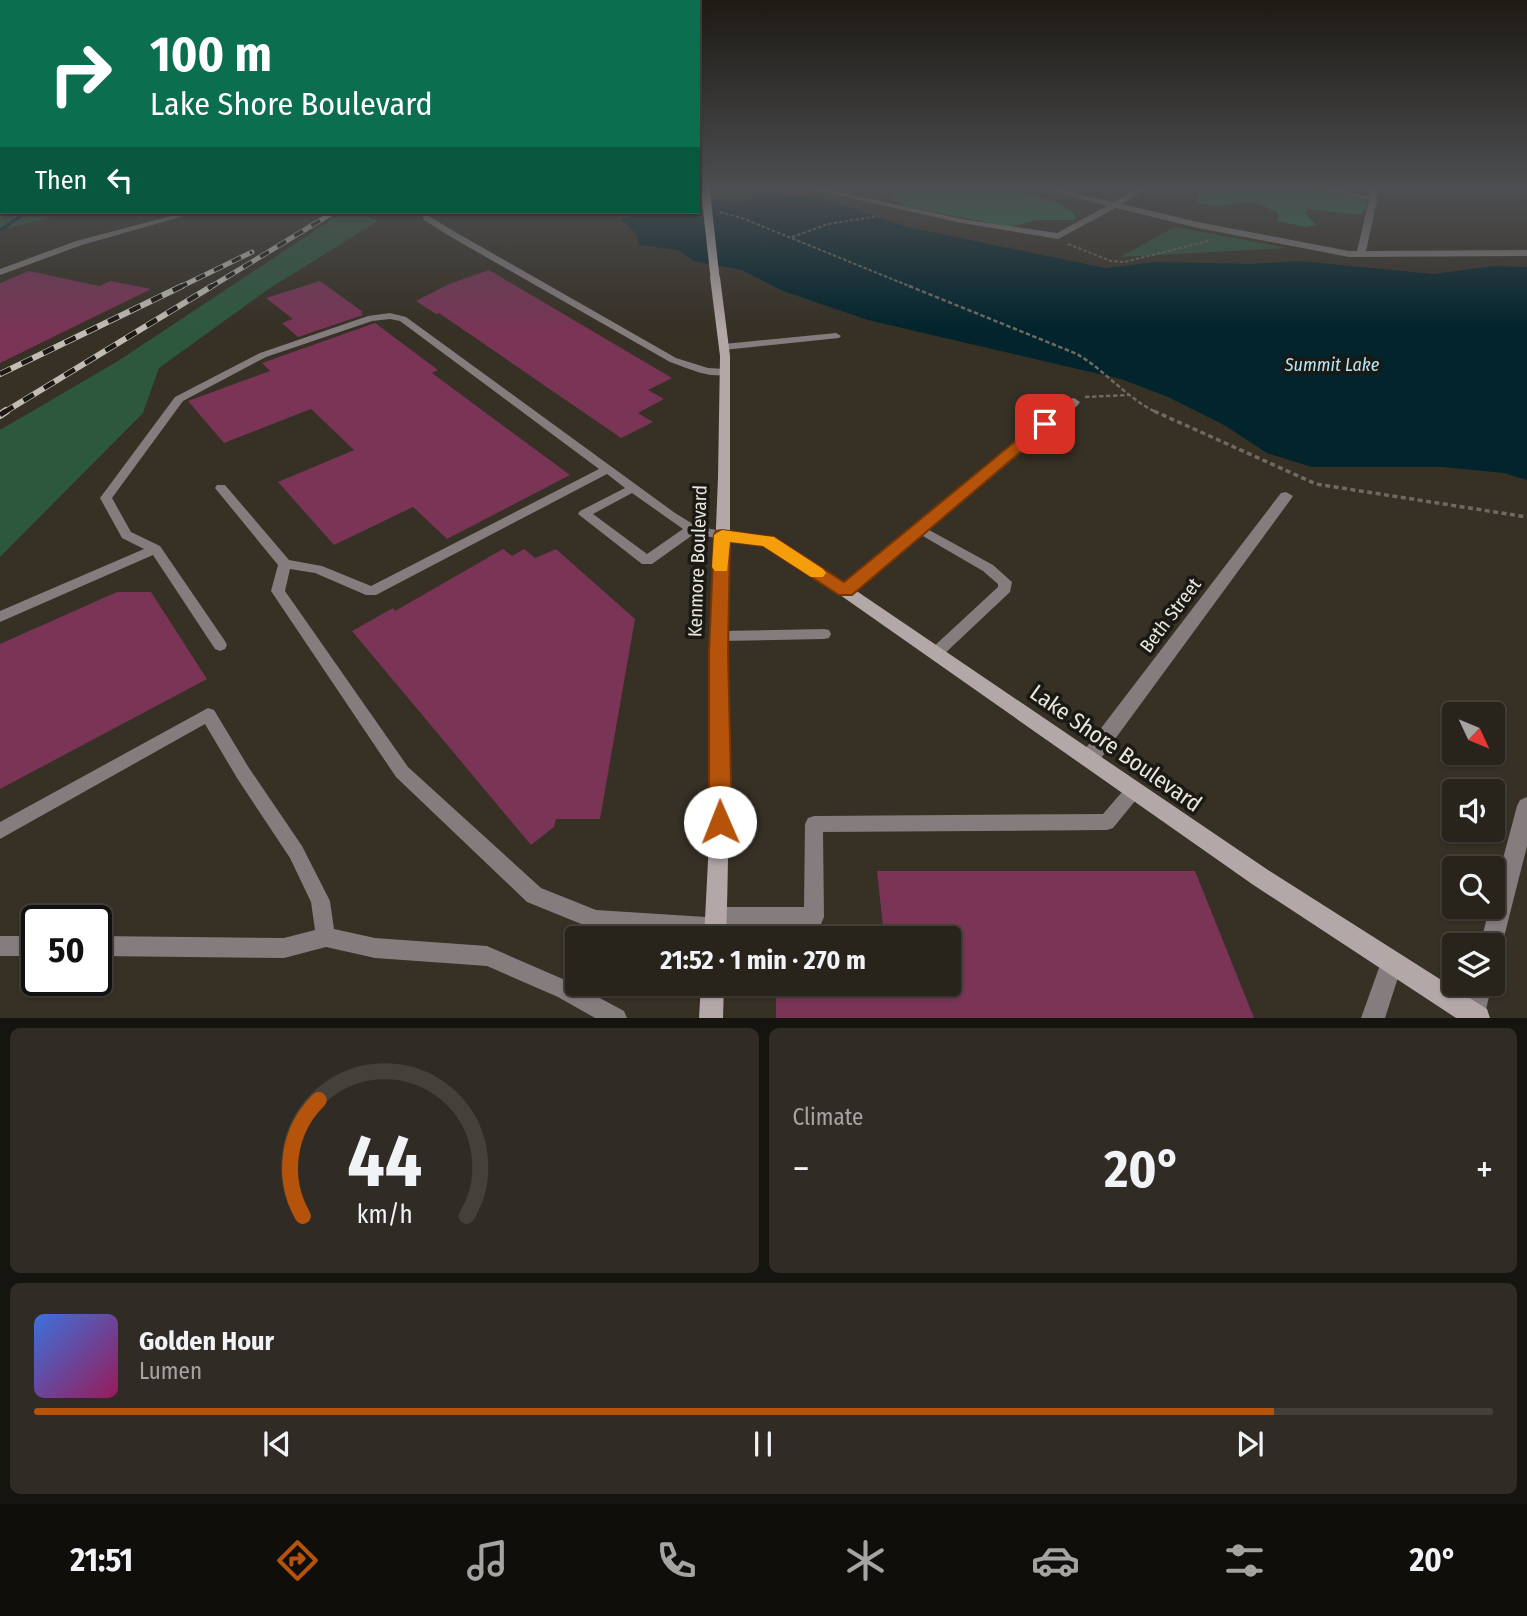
<!DOCTYPE html>
<html lang="en">
<head>
<meta charset="utf-8">
<style>
	:root { --surface:#28241c; --page:#302c25; --text:#f1f3f6; --muted:#a5a4a3; --line:#44413b; --accent:#b45309 }
	body { margin:0; font-family:"Fira Sans Condensed",sans-serif; background:var(--page); color:var(--text); height:100vh; display:flex; flex-direction:column; font-size:26px; white-space:nowrap }
	* { box-sizing:border-box; margin:0 }
	p { font-size:23px; color:var(--muted) }
	.icon { flex:none; width:38px; height:38px; fill:none; stroke:currentColor; stroke-width:2; stroke-linecap:round; stroke-linejoin:round }
	.map { position:relative; height:1018px; overflow:hidden }
	.sheet { display:flex; flex-direction:column; gap:10px; padding:10px; background:#16140f; flex:1 }
	.sheet>* { flex:none }
	.guide { position:absolute; left:0px; top:0px; width:700px; height:214px; box-shadow:0 2px 5px #0004,0 0 0 2px var(--line); background:#0b6e4f; color:#fff; overflow:hidden }
	.needle { width:46px; rotate:134deg }
	.tools { position:absolute; left:1442px; top:702px; display:grid; gap:14px }
	.tools a { display:grid; place-items:center; width:63px; height:63px; border-radius:7px; background:var(--surface); box-shadow:0 2px 5px #0004,0 0 0 2px var(--line); font-size:35px }
	.speed { position:absolute; left:21px; top:905px; display:flex; gap:14px; font-size:35px; font-weight:700; text-align:center }
	.speed>* { display:grid; place-content:center; width:91px; height:91px; border-radius:50%; background:var(--surface); box-shadow:0 2px 5px #0004,0 0 0 2px var(--line); line-height:1 }
	.speed .limit { border:4px solid #111; border-radius:10px; background:#fff; color:#111 }
	.pin { position:absolute; display:grid; place-items:center; width:60px; height:60px; color:#fff; margin:-30px; border-radius:14px; box-shadow:0 4px 10px #0006 }
	.me { position:absolute; width:77px; margin:-38px; rotate:359deg; stroke-linejoin:round; filter:drop-shadow(0 0 5px #0008) }
	.turn { display:flex; align-items:center; gap:24px; height:147px; padding:0 35px; font-size:32px }
	.turn .icon { width:91px; height:91px; stroke-width:2.5 }
	.turn b { display:block; font-size:49px; line-height:60px }
	.then { display:flex; align-items:center; height:66px; padding:0 35px; background:#0003; gap:14px; font-size:26px }
	.big { font-size:52px; font-weight:700; line-height:1.1 }
	.sheet .widget { flex:1; display:flex; flex-direction:column; justify-content:center; gap:10px; min-width:0; padding:0 24px; border-radius:10px; background:var(--page) }
	.sheet .dial { align-items:center; gap:0 }
	.dial svg { height:182px; overflow:visible; fill:none; stroke:var(--line); stroke-width:7; stroke-linecap:round; text-anchor:middle }
	.dial text { fill:var(--text); stroke:none }
	.song { display:flex; align-items:center; gap:21px }
	.cover { width:84px; height:84px; border-radius:10px; background:linear-gradient(135deg,hsl(220 70% 55%),hsl(330 70% 35%)) }
	.played { height:7px; border-radius:4px; background:linear-gradient(90deg,var(--accent) 85%,var(--line) 85%) }
	.keys { display:flex; justify-content:space-around; direction:ltr }
	.heat { display:flex; justify-content:space-between; align-items:center; font-size:38px; direction:ltr }
	.sheet .tiles { flex:1; display:grid; gap:10px; grid-template-columns:1fr 1fr }
	.widget:last-child { grid-column:span 2 }
	.trip { position:absolute; left:565px; top:926px; width:396px; height:70px; border-radius:7px; background:var(--surface); box-shadow:0 2px 5px #0004,0 0 0 2px var(--line); font-weight:700; line-height:70px; text-align:center }
	.dock { display:flex; height:112px; justify-content:space-around; align-items:center; background:#100e0b; color:var(--muted) }
	.dock .icon { width:49px; height:49px }
	.dock .current { color:var(--accent) }
	.dock b { font-size:32px; color:var(--text) }
	.map>svg:first-child { display:block }
</style>
</head>
<body>
<div class="map">
<svg width="1527" height="1018" viewBox="0 0 1527 1018">
	<rect width="100%" height="100%" fill="#363025"/>
	<g fill="#2d583e">
		<polygon points="0,187 2,212 58,212 42,220 0,230"/>
		<polygon points="343,212 367,212 371,218 378,221 270,288 159,368 143,413 0,557 0,430 118,361"/>
		<polygon points="1175,227 1288,248 1120,257"/>
	</g>
	<g fill="#26774b">
		<path d="M862,187C911,187 1044,179 1076,216L1075,220H1036L1011,227L904,206L894,201L892,196L895,189Z"/>
		<path d="M1202,187C1257,187 1311,188 1365,199L1366,209L1360,215L1308,209L1305,213L1316,225L1306,227L1277,221L1279,214C1270,209 1259,202 1247,202C1229,203 1215,210 1197,202L1198,193Z"/>
	</g>
	<polygon fill="#01242d" points="767,193 820,198 908,227 1105,268 1156,262 1254,264 1300,261 1433,274 1494,266 1527,267 1527,480 1504,473 1443,467 1312,467 1267,453 1224,425 1166,396 1121,379 868,320 783,291 742,270 694,261 678,250 639,245 636,233 621,220 638,212 698,212 698,199 739,203"/>
	<g fill="none" stroke-linecap="round" stroke-linejoin="round">
		<polyline stroke="#01242d" stroke-width="3.5" points="0,230 27,212"/>
	</g>
	<g fill="#793456">
		<polygon points="489,270 672,378 648,390 664,399 638,413 653,422 621,438 439,313 436,314 416,301 449,284"/>
		<polygon points="29,271 99,286 111,281 151,289 0,363 0,283"/>
		<polygon points="320,281 363,312 361,313 363,315 298,337 282,323 293,319 266,298"/>
		<polygon points="375,323 438,370 432,373 570,475 447,539 413,507 334,545 278,482 354,450 311,409 224,443 188,401 270,371 262,363"/>
		<polygon points="503,549 512,556 524,549 535,558 556,549 635,619 600,819 556,819 554,827 531,845 352,631 393,608 395,611"/>
		<polygon points="117,592 151,592 207,679 0,789 0,644"/>
		<polygon points="877,871 1195,871 1254,1018 776,1018 776,985 948,984 948,938 884,935"/>
	</g>
	<g fill="none" stroke-linecap="round" stroke-linejoin="round">
		<g stroke="#6f6960" stroke-width="2" stroke-dasharray="3.5 2" stroke-linecap="butt">
			<polyline points="753,187 793,189"/>
			<polyline points="720,212 742,218 914,288"/>
			<polyline points="792,237 828,224 879,216"/>
			<polyline points="1068,244 1111,261 1124,262 1208,241"/>
		</g>
		<g stroke="#6f6960" stroke-width="2.5" stroke-dasharray="4.5 2.5" stroke-linecap="butt">
			<path d="M909,286L1077,354C1106,371 1127,399 1158,413"/>
			<polyline points="1085,397 1128,395"/>
		</g>
		<polyline stroke="#6f6960" stroke-width="3.5" stroke-dasharray="5 3.5" stroke-linecap="butt" points="1154,411 1316,484 1527,517"/>
		<g fill="#847c7d" fill-rule="evenodd">
			<polygon points="1305,187 1321,187 1376,198 1373,200"/>
			<path d="M421,212H428L430,217L457,233L676,358L708,368L725,369L730,372C714,382 686,367 670,362L451,237L424,220Z"/>
			<path d="M390,313L406,317L675,513L696,526L726,532L728,535L722,539L694,534L652,564H642L578,514L580,511L625,488L607,474L376,595H366L315,573L290,569L285,591L408,767L541,888L596,910L706,917L709,910L716,907H804L805,824L808,818L814,816L1103,814L1128,785L1134,782L1140,785L1143,790L1140,795L1113,828L1107,830L823,832L824,917L821,924L814,927H725L722,934L715,937L596,930L527,902L396,777L271,591L278,565L215,488L217,485H225L289,560L322,566L371,586L599,469L400,321L390,319L372,321L266,357L183,401L112,498L131,532L160,546L225,641L227,645L225,649L220,651L215,649L153,555L0,622V611L144,549L122,538L100,498L175,397L260,353L368,316ZM632,493L683,529L647,554L593,514Z"/>
			<polygon points="836,333 841,336 839,338 724,350 719,347 724,344"/>
			<polygon points="920,525 993,565 1012,582 1010,592 941,657 936,659 931,657 929,653 931,649 998,587 998,584 983,571 916,532 914,529 916,526"/>
			<polygon points="824,629 829,630 831,634 829,638 824,639 719,641 714,640 712,636 714,632 719,631"/>
			<polygon points="208,708 214,710 249,768 302,846 330,901 334,929 375,938 487,946 572,983 624,1011 627,1018 595,1018 558,997 487,966 375,958 326,947 284,958 96,956 96,936 284,938 315,930 311,902 290,858 237,778 205,724 0,839 0,822"/>
			<rect x="0" y="936" width="37" height="20"/>
		</g>
		<g fill="#847c7d" fill-rule="evenodd">
			<polygon points="800,187 816,187 962,219 1057,233 1107,206 1036,187 1051,187 1113,202 1141,187 1151,187 1122,204 1198,222 1349,251 1357,251 1372,187 1380,187 1366,251 1527,250 1527,256 1349,257 1198,228 1116,208 1058,239 962,223"/>
			<polygon points="186,212 198,212 82,245 0,275 0,269 76,241"/>
			<polygon points="1074,398 1080,402 1078,405 851,595 839,595 837,591 839,587 1070,399"/>
			<polygon points="1286,492 1293,496 1291,499 1096,765 1089,767 1082,765 1080,759 1082,753 1281,493"/>
			<polygon points="1527,797 1527,846 1502,945 1499,953 1493,956 1493,945 1480,945 1490,906 1493,906 1493,896 1517,806 1520,800"/>
			<polygon points="1392,951 1400,954 1403,962 1385,1018 1361,1018 1384,954"/>
			<polygon points="1469,984 1492,984 1484,1018 1462,1018 1461,1014"/>
		</g>
		<g fill="#b3a7a7" fill-rule="evenodd">
			<path d="M715,274L720,277L730,356V531L773,538L833,575L1268,870L1487,1009L1490,1018H1456L1252,884L823,583L764,545L730,541C727,673 731,806 726,938H704L710,822L711,652L718,477L720,356L710,277Z"/>
			<polygon points="701,984 724,984 723,1018 699,1018"/>
		</g>
		<g stroke="#c1bdb5" stroke-width="5">
			<g id="rail-far2">
				<polyline points="178,288 252,252"/>
				<polyline points="209,288 334,212"/>
			</g>
		</g>
		<g stroke="#c1bdb5" stroke-width="6">
			<g id="rail-far1">
				<polyline points="0,374 182,286"/>
				<polyline points="3,413 212,286"/>
			</g>
		</g>
		<g stroke="#c1bdb5" stroke-width="8">
			<polyline id="rail" points="0,415 6,411"/>
		</g>
		<use href="#rail-far2" stroke="#1b1914" stroke-width="3.5" stroke-dasharray="10" stroke-linecap="butt"/>
		<use href="#rail-far1" stroke="#1b1914" stroke-width="4.5" stroke-dasharray="12" stroke-linecap="butt"/>
		<use href="#rail" stroke="#1b1914" stroke-width="5" stroke-dasharray="15" stroke-linecap="butt"/>
		<polyline stroke="#b3a7a7" stroke-width="9" points="705,187 715,277"/>
	</g>
	<linearGradient id="sky" x2="0" y2="1"><stop stop-color="#1e1a14"/><stop offset="0.57" stop-color="#4c4e51"/><stop offset="1" stop-color="#4c4e51" stop-opacity="0"/></linearGradient>
	<rect width="1527" height="330" fill="url(#sky)"/>
	<polygon fill="#b45309" stroke="#753606" stroke-width="2" points="1045,420 1052,424 1050,427 852,595 839,595 763,546 730,542 728,652 732,822 729,830 720,833 712,830 709,822 709,652 714,535 716,531 722,530 774,537 844,582 1040,421"/>
	<polygon fill="#f59e0b" points="722,530 774,537 823,569 826,573 823,577 811,577 763,546 730,542 727,571 715,571 712,567 714,535"/>
	<g text-anchor="middle" stroke-width="7" stroke-linejoin="round" paint-order="stroke">
		<g font-size="18" font-style="italic" fill="#b6e7f6" stroke="#1b1914">
			<text x="1332" y="371">Summit Lake</text>
		</g>
		<g font-size="19" fill="#eae6df" stroke="#1b1914">
			<text transform="translate(697 561) rotate(-88)" y="7">Kenmore Boulevard</text>
			<text transform="translate(1170 615) rotate(-53)" y="7">Beth Street</text>
		</g>
		<g font-size="23" fill="#eae6df" stroke="#1b1914">
			<text transform="translate(1116 748) rotate(35)" y="8">Lake Shore Boulevard</text>
		</g>
	</g>
</svg>
<div class="tools">
<a><svg class="needle" viewBox="-14 -14 28 28"><path d="M0-13l5 13h-10z" fill="#e53935"/><path d="M0 13l5-13h-10z" fill="#a5a4a3"/></svg></a>
<a><svg class="icon" aria-label="sound" viewBox="0 0 24 24"><path d="M4 9h4l5-4v14l-5-4H4zM17 9q2 3 0 6"/></svg></a>
<a><svg class="icon" aria-label="search" viewBox="0 0 24 24"><circle cx="10" cy="10" r="6"/><path d="M15 15l6 6"/></svg></a>
<a><svg class="icon" aria-label="layers" viewBox="0 0 24 24"><path d="M12 4l9 5-9 5-9-5zM3 14l9 5 9-5"/></svg></a>
</div>
<div class="speed"><div class="limit">50</div></div>
<div class="pin" style="left:1045px;top:424px;background:#d93025"><svg class="icon" aria-label="arrive" viewBox="0 0 24 24"><path d="M6 21V4h12l-3 4 3 4H6"/></svg></div>
<svg class="me" style="left:720px;top:822px" viewBox="-20 -20 40 40"><circle r="19" fill="#fff"/><path d="M0-13L10 11 0 6-10 11z" fill="#b45309"/></svg>
<div class="trip">21:52 · 1 min · 270 m</div>
<div class="guide">
<div class="turn"><svg class="icon" aria-label="right" viewBox="0 0 24 24"><path d="M7 20v-9h11M14 6l5 5-5 5"/></svg><div><b>100 m</b>Lake Shore Boulevard</div></div>
<div class="then">Then<svg class="icon" aria-label="left" viewBox="0 0 24 24"><path d="M17 20v-9H6M10 6l-5 5 5 5"/></svg></div>
</div>
</div>
<section class="sheet">
<div class="tiles">
<div class="widget dial"><svg viewBox="0 0 100 80">
<path d="M14 69A42 42 0 1 1 86 69"/>
<path d="M14 69A42 42 0 0 1 21 18" stroke="#b45309"/>
<text x="50" y="56" font-size="32" font-weight="700">44</text>
<text x="50" y="72" font-size="11">km/h</text>
</svg></div>
<div class="widget"><p>Climate</p>
<div class="heat"><a>−</a><b class="big">20°</b><a>+</a></div>
</div>
<div class="widget">
<div class="song"><i class="cover"></i><div><b>Golden Hour</b><p>Lumen</p></div></div>
<div class="played"></div>
<div class="keys"><svg class="icon" aria-label="previous" viewBox="0 0 24 24"><path d="M18 5L8 12l10 7zM5 5v14"/></svg><svg class="icon" aria-label="pause" viewBox="0 0 24 24"><path d="M8 5v14M16 5v14"/></svg><svg class="icon" aria-label="next" viewBox="0 0 24 24"><path d="M6 5l10 7-10 7zM19 5v14"/></svg></div>
</div>
</div>
</section>
<nav class="dock">
<b>21:51</b>
<svg class="icon current" aria-label="directions" viewBox="0 0 24 24"><path d="M12 3l9 9-9 9-9-9zM9 14v-3h6M13 9l2 2-2 2"/></svg>
<svg class="icon" aria-label="music" viewBox="0 0 24 24"><path d="M9 18V5l10-2v13"/><circle cx="6" cy="18" r="3"/><circle cx="16" cy="16" r="3"/></svg>
<svg class="icon" aria-label="phone" viewBox="0 0 24 24"><path d="M5 4h4l2 5-3 2q2 4 5 5l2-3 5 2v4C11 20 4 13 5 4z"/></svg>
<svg class="icon" aria-label="climate" viewBox="0 0 24 24"><path d="M12 3v18M4 7l16 10M4 17L20 7"/></svg>
<svg class="icon" aria-label="car" viewBox="0 0 24 24"><path d="M5 17H2v-5l4-1 3-4h7l3 4 3 1v5h-3M9 17h6M6 11h13"/><circle cx="7" cy="17" r="2"/><circle cx="17" cy="17" r="2"/></svg>
<svg class="icon" aria-label="filters" viewBox="0 0 24 24"><path d="M4 7h16M4 17h16"/><circle cx="9" cy="7" r="2"/><circle cx="15" cy="17" r="2"/></svg>
<b>20°</b>
</nav>
</body>
</html>
